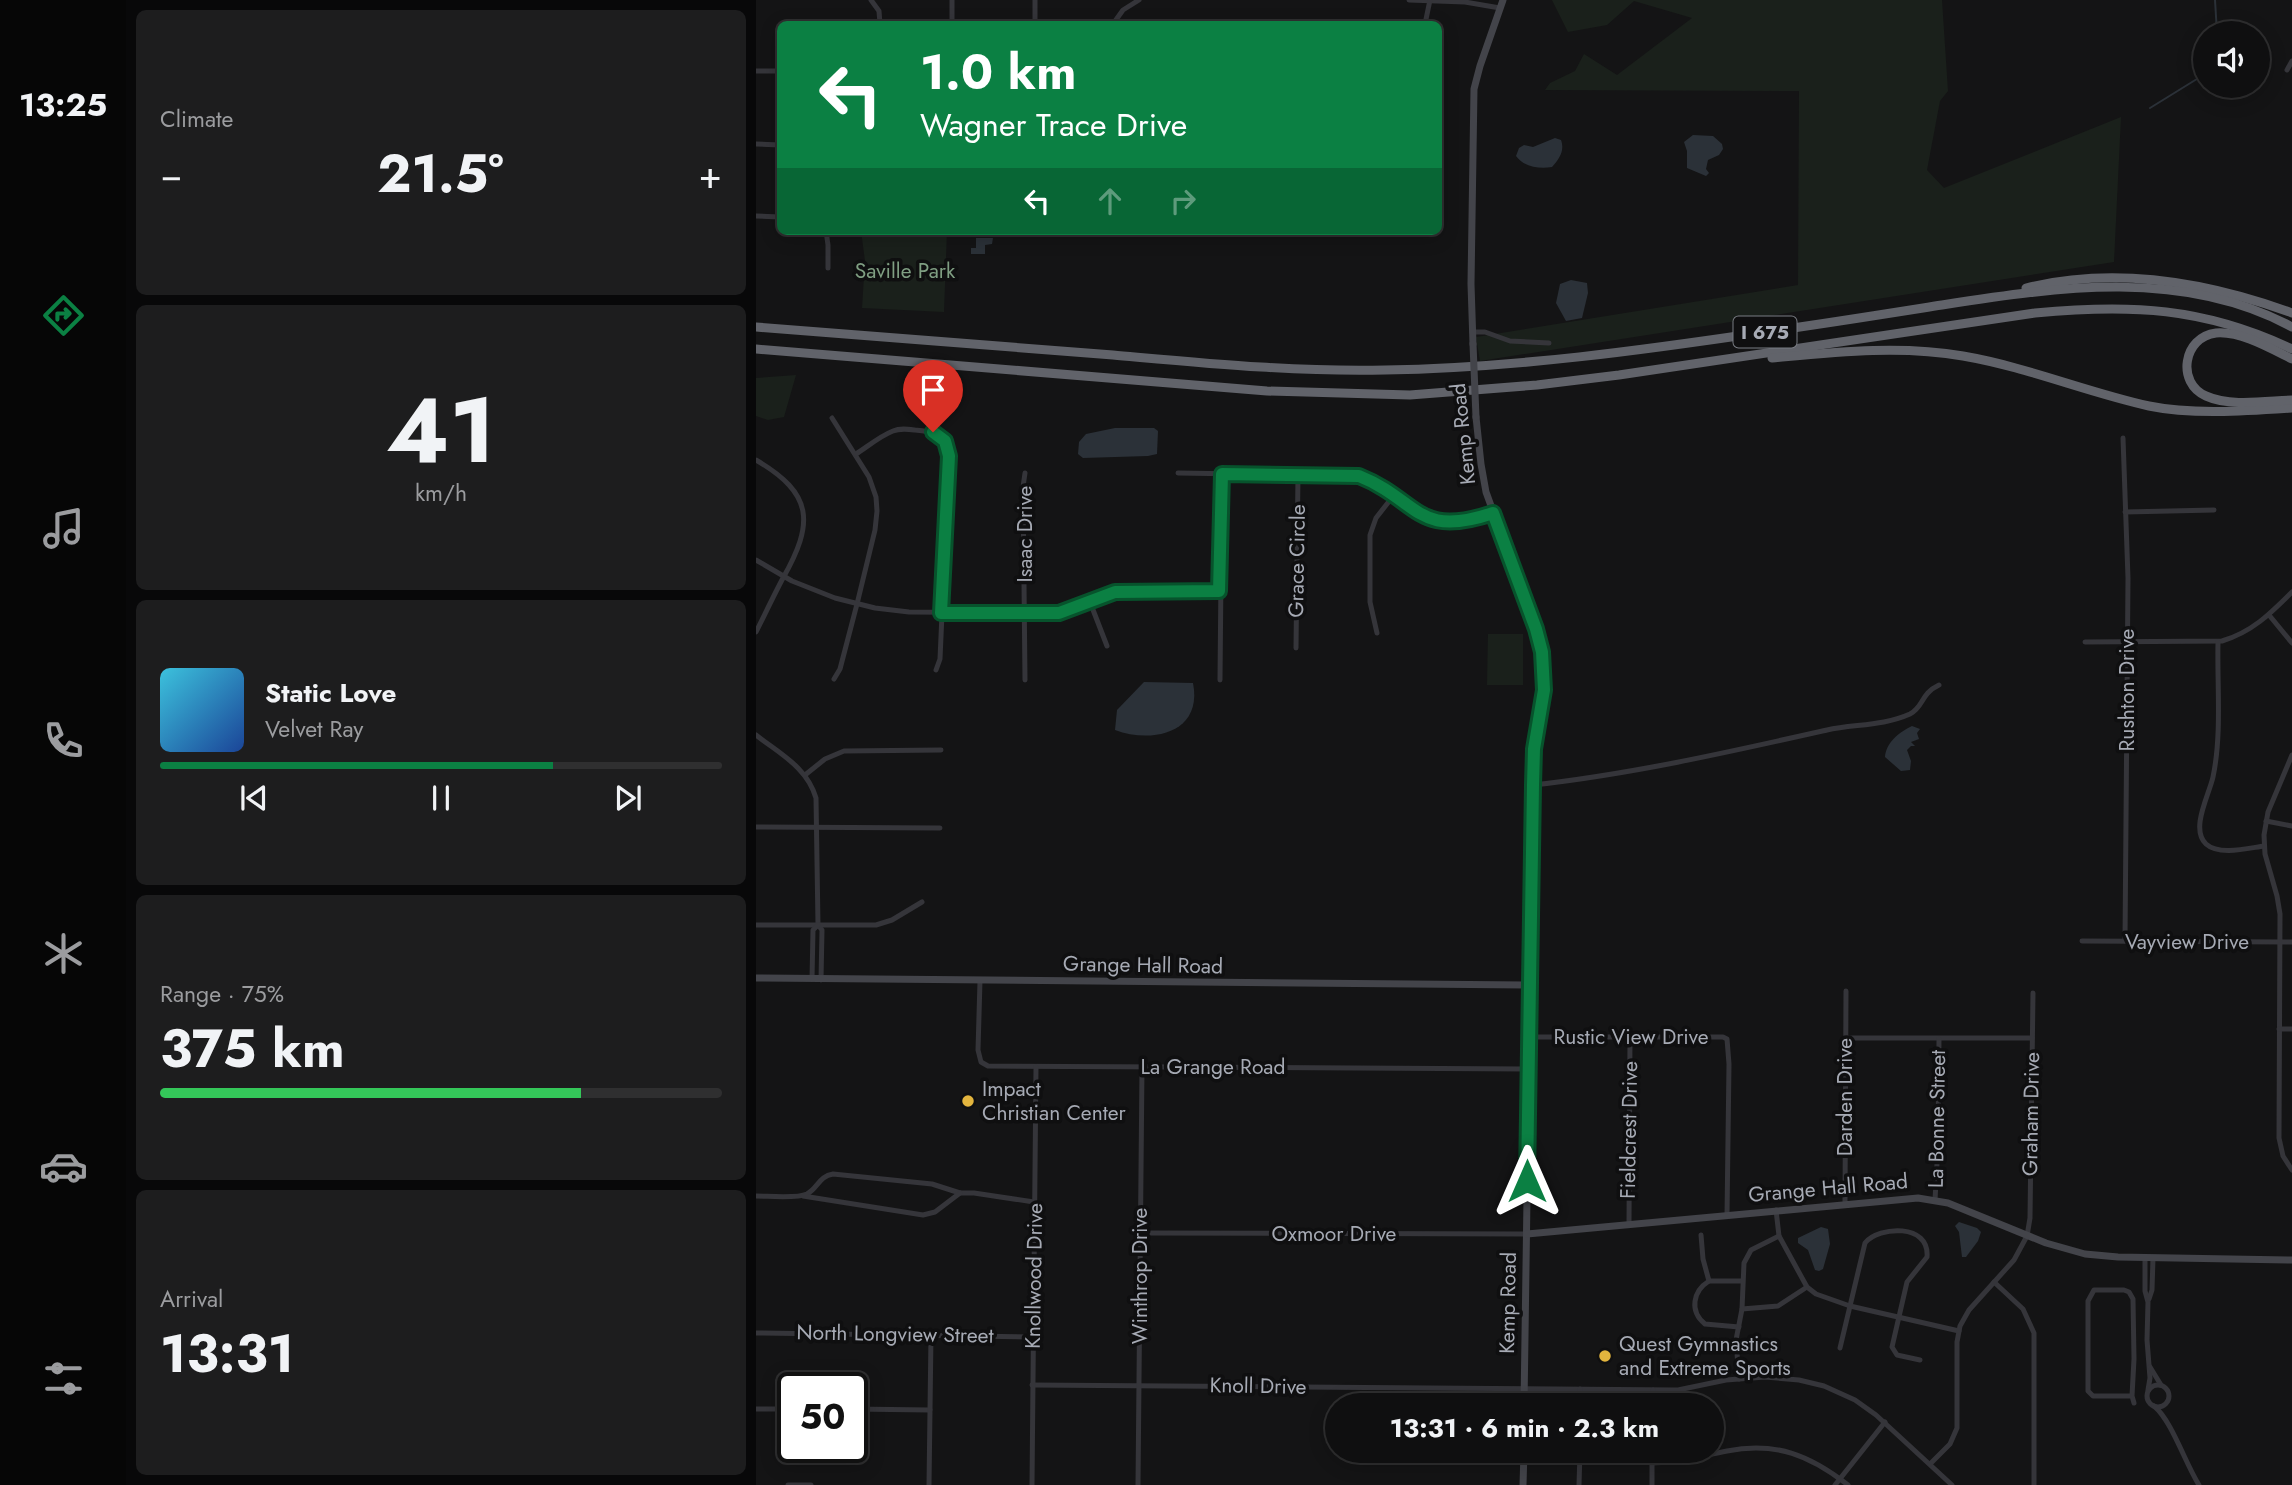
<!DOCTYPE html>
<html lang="en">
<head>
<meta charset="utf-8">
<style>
	:root { --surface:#0f0f10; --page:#1d1d1e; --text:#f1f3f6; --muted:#9b9c9f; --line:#2f2f30; --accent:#0b8043 }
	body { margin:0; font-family:Jost,sans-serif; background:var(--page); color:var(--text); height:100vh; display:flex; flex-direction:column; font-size:26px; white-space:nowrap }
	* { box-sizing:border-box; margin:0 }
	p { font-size:23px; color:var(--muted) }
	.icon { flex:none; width:38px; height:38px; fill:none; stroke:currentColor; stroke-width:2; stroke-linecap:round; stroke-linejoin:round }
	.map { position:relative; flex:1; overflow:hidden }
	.side { display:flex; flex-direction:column; gap:10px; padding:10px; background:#080809; width:630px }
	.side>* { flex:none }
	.banner { position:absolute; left:21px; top:21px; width:665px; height:214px; border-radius:10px; box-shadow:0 4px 18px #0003,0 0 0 2px var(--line); background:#0b8043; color:#fff; overflow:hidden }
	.tools { position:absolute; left:1437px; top:21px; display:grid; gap:14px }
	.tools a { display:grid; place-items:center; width:77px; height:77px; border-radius:50%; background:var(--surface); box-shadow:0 4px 18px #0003,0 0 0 2px var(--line); font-size:35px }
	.speed { position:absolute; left:21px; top:1372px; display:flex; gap:14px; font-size:35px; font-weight:700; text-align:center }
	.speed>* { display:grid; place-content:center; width:91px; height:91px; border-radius:50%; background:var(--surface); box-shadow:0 4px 18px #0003,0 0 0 2px var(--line); line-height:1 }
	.speed .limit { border:4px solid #111; border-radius:10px; background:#fff; color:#111 }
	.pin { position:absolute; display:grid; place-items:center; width:60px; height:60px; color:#fff; margin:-72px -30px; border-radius:50% 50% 50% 0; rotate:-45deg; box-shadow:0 0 7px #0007 }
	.pin .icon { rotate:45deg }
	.me { position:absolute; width:77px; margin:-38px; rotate:0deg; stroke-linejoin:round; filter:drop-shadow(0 0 5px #0008) }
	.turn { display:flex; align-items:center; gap:24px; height:147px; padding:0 28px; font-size:32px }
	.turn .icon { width:91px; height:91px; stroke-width:2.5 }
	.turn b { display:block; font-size:49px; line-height:60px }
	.lanes { display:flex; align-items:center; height:66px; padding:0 28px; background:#0003; justify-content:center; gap:35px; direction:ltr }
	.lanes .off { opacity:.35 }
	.big { font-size:52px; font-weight:700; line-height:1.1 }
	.side .widget { flex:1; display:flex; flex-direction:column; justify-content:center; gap:10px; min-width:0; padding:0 24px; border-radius:10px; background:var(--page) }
	.side .dial { align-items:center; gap:0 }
	.dial b { font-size:91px; line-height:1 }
	.song { display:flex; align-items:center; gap:21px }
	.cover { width:84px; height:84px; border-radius:10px; background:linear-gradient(135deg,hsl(190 70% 55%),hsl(220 70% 35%)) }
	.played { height:7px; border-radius:4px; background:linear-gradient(90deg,var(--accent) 70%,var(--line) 70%) }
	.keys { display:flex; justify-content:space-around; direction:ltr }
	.heat { display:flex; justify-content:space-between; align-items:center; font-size:38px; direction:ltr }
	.charge { height:10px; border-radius:5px; background:linear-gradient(90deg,#34c759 75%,var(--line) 0) }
	.trip { position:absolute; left:569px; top:1393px; width:399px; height:70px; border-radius:35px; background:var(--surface); box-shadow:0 4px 18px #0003,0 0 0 2px var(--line); font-weight:700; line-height:70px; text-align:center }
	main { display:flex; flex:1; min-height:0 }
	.menu { display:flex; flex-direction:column; width:126px; justify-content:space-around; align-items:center; background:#060606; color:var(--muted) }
	.menu .icon { width:49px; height:49px }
	.menu .on { color:var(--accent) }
	.menu b { font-size:32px; color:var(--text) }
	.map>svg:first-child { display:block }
</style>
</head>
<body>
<main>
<nav class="menu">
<b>13:25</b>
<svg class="icon on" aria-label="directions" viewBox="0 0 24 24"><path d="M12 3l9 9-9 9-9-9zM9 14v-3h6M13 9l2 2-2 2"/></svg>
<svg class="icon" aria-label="music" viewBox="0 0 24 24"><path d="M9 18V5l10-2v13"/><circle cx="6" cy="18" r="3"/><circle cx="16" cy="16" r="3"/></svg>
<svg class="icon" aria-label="phone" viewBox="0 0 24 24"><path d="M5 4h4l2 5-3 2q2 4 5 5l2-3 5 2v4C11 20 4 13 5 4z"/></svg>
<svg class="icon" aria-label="climate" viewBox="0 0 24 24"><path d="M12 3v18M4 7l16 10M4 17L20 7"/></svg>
<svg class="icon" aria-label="car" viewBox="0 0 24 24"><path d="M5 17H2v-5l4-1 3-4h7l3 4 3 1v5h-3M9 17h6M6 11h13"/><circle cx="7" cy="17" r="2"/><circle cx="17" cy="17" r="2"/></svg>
<svg class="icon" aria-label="filters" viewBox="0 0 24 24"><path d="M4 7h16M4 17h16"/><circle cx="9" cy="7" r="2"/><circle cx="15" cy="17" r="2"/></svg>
</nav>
<section class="side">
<div class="widget"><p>Climate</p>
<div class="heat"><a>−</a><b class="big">21.5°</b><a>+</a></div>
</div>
<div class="widget dial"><b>41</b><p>km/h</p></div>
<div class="widget">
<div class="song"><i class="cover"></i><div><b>Static Love</b><p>Velvet Ray</p></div></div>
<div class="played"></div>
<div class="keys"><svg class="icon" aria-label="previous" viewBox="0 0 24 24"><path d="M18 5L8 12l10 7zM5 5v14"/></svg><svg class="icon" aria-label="pause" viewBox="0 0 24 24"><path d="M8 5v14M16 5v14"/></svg><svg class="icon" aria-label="next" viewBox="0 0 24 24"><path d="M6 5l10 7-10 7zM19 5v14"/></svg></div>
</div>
<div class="widget"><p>Range · 75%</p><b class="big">375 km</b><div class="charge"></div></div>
<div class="widget"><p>Arrival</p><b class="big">13:31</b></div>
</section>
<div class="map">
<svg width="1536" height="1485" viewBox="0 0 1536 1485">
	<rect width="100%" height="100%" fill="#141415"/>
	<g fill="#1a201b">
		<polygon points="796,0 1186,0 1192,91 1184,101 1171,170 1188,188 1365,117 1358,262 724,361 720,337 1042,285 1043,91 789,90 794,83 819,71 828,54 861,75 936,18 878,1 851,25 812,32"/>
		<polygon points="105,231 191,231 188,312 106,308 109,261"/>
		<polygon points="40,375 28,417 12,420 0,416 0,378"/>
		<polygon points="732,634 767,634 767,685 731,685"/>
	</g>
	<g fill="#2b3138">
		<polygon points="937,135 957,136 966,144 967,149 963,155 952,160 950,169 953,173 950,176 931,168 931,151 928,142"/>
		<path d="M799,138L805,140C809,151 803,159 796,167C783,169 768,167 760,156L763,148L768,145L777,147Z"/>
		<polygon points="220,238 237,238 236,244 229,245 229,254 215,254 215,248 220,248"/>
		<polygon points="815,280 831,283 832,293 826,318 810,321 800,303 804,284"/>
		<polygon points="359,428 398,428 402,431 401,454 392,456 327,458 322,454 323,442 330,434"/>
		<path d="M388,682L437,683C447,733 396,744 359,730L361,710Z"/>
		<path d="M1156,726L1164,729L1161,733L1163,739L1155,742L1159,746H1155L1151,750L1155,761L1154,770L1145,771L1129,757C1130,743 1143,732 1156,726Z"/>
		<polygon points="1203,1222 1221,1228 1225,1232 1222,1241 1210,1257 1206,1257 1203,1232 1199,1226"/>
		<polygon points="1065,1227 1072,1229 1074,1244 1067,1269 1063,1271 1059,1270 1052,1250 1042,1243 1042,1238"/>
	</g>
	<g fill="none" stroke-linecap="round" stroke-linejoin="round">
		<g stroke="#2b3138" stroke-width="2">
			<polyline points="1459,0 1461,33"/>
			<polyline points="1394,108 1449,74"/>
		</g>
		<g stroke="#35353a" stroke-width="5">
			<polyline points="115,0 123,11 124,24"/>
			<polyline points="653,0 709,2 744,8"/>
			<polyline points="196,24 196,0"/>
			<polyline points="279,24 279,0"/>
			<polyline points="357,24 367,10 383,0"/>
			<polyline points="669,24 674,0"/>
			<polyline points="1531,70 1536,61"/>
			<polyline points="0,71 24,71"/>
			<polyline points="0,144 24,145"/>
			<polyline points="0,216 24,217"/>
			<polyline points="70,231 72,245 72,268"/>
			<polyline points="716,332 729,332 754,341 793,343"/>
			<polyline points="76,418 113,477 120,497 121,511 119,530 101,604 84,669 78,679"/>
			<polyline points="1367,438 1372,578 1369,941"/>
			<path d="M100,454C111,447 124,436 137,431C144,428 151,429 159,430C177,431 191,436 193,456L184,659L180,670"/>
			<path d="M0,460C58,494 58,523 27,578C18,595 9,614 0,632"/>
			<path d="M422,473L602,476C663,500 660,539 737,513"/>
			<polyline points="1369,512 1458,510"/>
			<polyline points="0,560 36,581 79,598 119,608 153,612 303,613 359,592 463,591"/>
			<polyline points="334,602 351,646"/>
			<polyline points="1513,615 1536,643"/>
			<polyline points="621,633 614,602 614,535 620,518 638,495"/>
			<path d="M1329,642L1466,641C1496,632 1514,614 1536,592"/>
			<path d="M1462,642C1461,686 1466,734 1457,777C1453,795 1434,829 1450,844C1463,856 1493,848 1508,846"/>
			<polyline points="540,648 542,474"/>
			<polyline points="269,680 267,487 269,473"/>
			<polyline points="464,680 466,473"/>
			<path d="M0,735C24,754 51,767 60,798L62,925L66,930L65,980"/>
			<polyline points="1536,755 1512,812 1508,835 1509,854 1521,896 1524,914 1523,1138 1527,1156 1536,1170"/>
			<polyline points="49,775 69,759 88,751 185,750"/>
			<path d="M777,785C876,774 973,752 1071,730C1099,724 1127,726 1154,714C1168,707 1164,694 1183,685"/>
			<polyline points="1510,821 1536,826"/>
			<polyline points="0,827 184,828"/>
			<polyline points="0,925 120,925 136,920 166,902"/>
			<polyline points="1326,941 1536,942"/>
			<polyline points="56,979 57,930 62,925"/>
			<polyline points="224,981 222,1050 225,1062 232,1066 772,1069"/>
			<polyline points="1523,1029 1536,1029"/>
			<polyline points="772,1037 967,1037 971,1039 973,1064 971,1215"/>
			<polyline points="1090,1038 1276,1038"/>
			<path d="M0,1196C12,1196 41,1199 51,1194C62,1188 63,1176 77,1174L176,1184L204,1193H218L278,1202"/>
			<polyline points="47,1196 167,1215 179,1212 204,1193"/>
			<polyline points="1179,1200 1182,1145 1183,1039"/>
			<polyline points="1089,1203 1090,991"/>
			<polyline points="1020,1210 1023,1236 1051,1287 1060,1294 1094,1306 1203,1331"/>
			<polyline points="873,1224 874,1036"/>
			<polyline points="385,1233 771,1234"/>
			<polyline points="945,1235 947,1259 953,1281"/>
			<polyline points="1389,1257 1389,1291 1392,1302 1391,1340 1394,1378 1392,1390"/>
			<polyline points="1238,1282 1267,1309 1278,1333 1278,1485"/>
			<polyline points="1393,1299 1396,1290 1397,1258"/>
			<polyline points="986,1309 1022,1306 1051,1287"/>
			<path d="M983,1327L949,1324C933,1311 937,1291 953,1281H986"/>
			<polyline points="0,1333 277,1337"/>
			<path d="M1084,1348L1109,1243C1123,1226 1174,1223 1171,1257L1151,1282L1136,1347L1141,1355L1164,1360"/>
			<polyline points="1394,1367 1405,1385"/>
			<polyline points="983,1379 980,1340 986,1309 988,1263 995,1250 1023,1236"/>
			<polyline points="276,1385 922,1390 970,1380 1009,1377 1043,1380 1068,1386 1099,1400 1120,1415 1196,1485"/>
			<circle cx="1402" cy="1396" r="11"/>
			<polyline points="1376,1396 1337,1396 1332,1391 1332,1301 1338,1290 1368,1290 1373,1292 1377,1299 1378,1359 1376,1396 1378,1403"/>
			<polyline points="824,1405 824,1389"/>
			<polyline points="897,1405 897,1390"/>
			<path d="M1398,1406C1416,1421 1429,1463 1443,1485"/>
			<polyline points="0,1409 37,1409"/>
			<polyline points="96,1409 174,1410"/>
			<polyline points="896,1451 896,1485"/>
			<path d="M896,1463C923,1463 945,1456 971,1451C1020,1441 1055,1456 1092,1485"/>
			<polyline points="1174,1464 1194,1444 1201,1428 1201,1342 1204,1326 1213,1310 1258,1260 1271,1236 1274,1218 1277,993"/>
			<polyline points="32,1485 55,1485"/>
			<polyline points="173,1485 175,1335"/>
			<polyline points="276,1485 280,1067"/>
			<polyline points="382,1485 386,1067"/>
			<polyline points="823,1485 824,1451"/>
			<polyline points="1079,1485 1129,1422"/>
		</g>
		<g stroke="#43444a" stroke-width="7">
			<polyline points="717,344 715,284 718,89 724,66 747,0"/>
			<polyline points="720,417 725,464 730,492 780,629 786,652 788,690 778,749 777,785 768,1405"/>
			<polyline points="0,978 774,985"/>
			<polyline points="771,1234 1162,1198 1192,1203 1290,1243 1329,1254 1362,1257 1536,1260"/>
			<polyline points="767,1485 768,1451"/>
		</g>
		<g stroke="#61636a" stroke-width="9">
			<path d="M1270,288C1359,266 1451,282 1536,313"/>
			<path d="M0,327C119,336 238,346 357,355C448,363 538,372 629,370C759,368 888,350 1016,331C1073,323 1129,314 1186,305C1302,287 1427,268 1536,327"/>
			<path d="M0,349L511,391L654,395L781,385L863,375L1279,313C1374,304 1448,307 1536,349"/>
			<path d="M1016,358C1080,352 1144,345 1207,356C1271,367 1330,392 1393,406C1436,415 1491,411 1536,408"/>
			<path d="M1536,359C1514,348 1485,331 1460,333C1427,337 1420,383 1450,396C1474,407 1510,401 1536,400"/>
		</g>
		<polyline stroke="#43444a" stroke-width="7" points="717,344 720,417"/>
	</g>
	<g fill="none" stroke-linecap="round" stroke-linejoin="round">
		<g stroke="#07532c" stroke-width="18">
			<path id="route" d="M177,432L189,441L193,456L185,613H303L359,592L463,591L466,474L603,476C663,500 660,539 737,513L780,629L786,652L788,690L778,749L777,785L771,1181"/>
		</g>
		<use href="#route" stroke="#0b8043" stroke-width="12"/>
	</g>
	<g fill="#e3b53e" stroke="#0f0f10" stroke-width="2.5">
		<circle cx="212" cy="1101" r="7"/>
		<circle cx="849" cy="1356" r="7"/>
	</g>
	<g text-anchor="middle" stroke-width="7" stroke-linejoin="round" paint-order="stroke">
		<rect fill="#0f0f10" stroke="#797c83" stroke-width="2" x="977.5" y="316.5" width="63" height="31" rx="5"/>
		<g font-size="19" font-weight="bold" fill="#a6aab4">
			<text x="1009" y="339">I 675</text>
		</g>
		<g font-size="21" fill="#7f9e82" stroke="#0f0f10">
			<text x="149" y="278">Saville Park</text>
		</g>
		<g font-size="21" fill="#a6aab4" stroke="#0f0f10">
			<text transform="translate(707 434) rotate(-96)" y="7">Kemp Road</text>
			<text transform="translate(269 534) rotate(-90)" y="7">Isaac Drive</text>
			<text transform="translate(541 561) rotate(-89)" y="7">Grace Circle</text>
			<text transform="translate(1371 690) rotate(-90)" y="7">Rushton Drive</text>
			<text x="1431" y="949">Vayview Drive</text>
			<text transform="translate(387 965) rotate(1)" y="7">Grange Hall Road</text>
			<text x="875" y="1044">Rustic View Drive</text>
			<text x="457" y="1074">La Grange Road</text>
			<text transform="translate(1089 1097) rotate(-90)" y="7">Darden Drive</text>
			<text transform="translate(1275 1114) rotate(-89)" y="7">Graham Drive</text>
			<text transform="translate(1181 1119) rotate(-89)" y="7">La Bonne Street</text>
			<text transform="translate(873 1130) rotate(-89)" y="7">Fieldcrest Drive</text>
			<text transform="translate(1072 1188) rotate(-5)" y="7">Grange Hall Road</text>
			<text x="578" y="1241">Oxmoor Drive</text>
			<text transform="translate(278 1276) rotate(-89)" y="7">Knollwood Drive</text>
			<text transform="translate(384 1276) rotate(-90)" y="7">Winthrop Drive</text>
			<text transform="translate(752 1303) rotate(-89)" y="7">Kemp Road</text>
			<text transform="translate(139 1334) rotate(1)" y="7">North Longview Street</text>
			<text transform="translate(502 1386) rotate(1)" y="7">Knoll Drive</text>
		</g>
		<g font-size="21" fill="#a6aab4" stroke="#0f0f10" text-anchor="start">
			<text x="226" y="1096">Impact<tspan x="226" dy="24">Christian Center</tspan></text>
			<text x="863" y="1351">Quest Gymnastics<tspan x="863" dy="24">and Extreme Sports</tspan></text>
		</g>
	</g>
</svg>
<div class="tools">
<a><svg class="icon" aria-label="sound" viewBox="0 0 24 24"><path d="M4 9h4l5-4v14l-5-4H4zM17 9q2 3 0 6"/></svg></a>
</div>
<div class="speed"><div class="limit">50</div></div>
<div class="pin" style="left:177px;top:432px;background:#d93025"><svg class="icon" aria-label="arrive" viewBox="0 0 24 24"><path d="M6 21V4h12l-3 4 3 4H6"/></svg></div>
<svg class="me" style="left:771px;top:1181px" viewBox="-20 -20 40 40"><path d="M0-17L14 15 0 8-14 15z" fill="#0b8043" stroke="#fff" stroke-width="4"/></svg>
<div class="trip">13:31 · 6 min · 2.3 km</div>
<div class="banner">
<div class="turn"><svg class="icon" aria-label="left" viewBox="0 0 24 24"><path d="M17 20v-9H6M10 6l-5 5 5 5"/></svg><div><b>1.0 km</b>Wagner Trace Drive</div></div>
<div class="lanes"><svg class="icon" aria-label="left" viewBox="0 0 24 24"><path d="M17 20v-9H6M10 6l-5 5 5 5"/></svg><svg class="icon off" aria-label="ahead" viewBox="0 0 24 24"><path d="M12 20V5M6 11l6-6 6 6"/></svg><svg class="icon off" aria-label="right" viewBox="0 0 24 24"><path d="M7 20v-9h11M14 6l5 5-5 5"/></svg></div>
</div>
</div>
</main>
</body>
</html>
